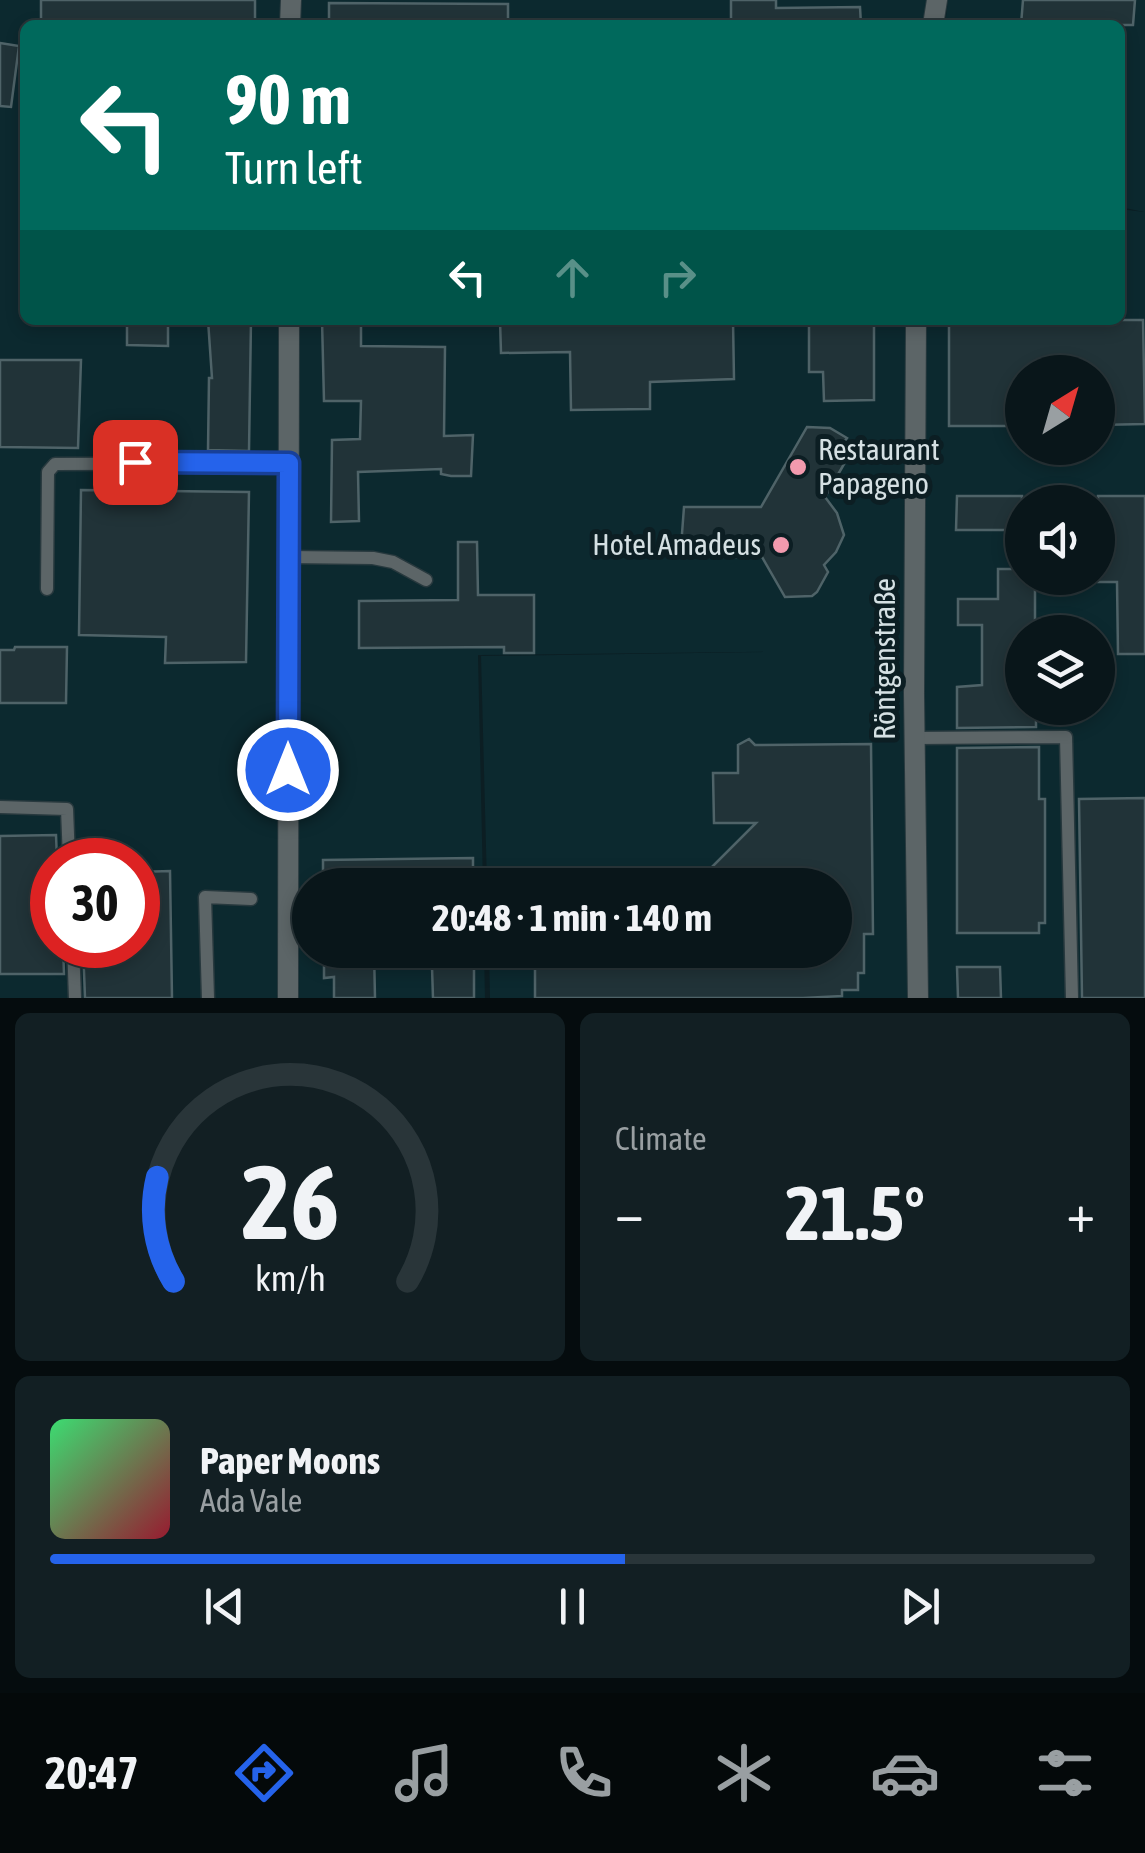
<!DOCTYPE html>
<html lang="en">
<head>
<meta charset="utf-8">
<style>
	:root { --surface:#09161a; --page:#121f23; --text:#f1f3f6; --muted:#999fa2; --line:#293539; --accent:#2563eb }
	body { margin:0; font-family:"Asap Condensed",sans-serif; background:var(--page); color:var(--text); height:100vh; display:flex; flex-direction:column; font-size:38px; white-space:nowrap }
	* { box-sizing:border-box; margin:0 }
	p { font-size:32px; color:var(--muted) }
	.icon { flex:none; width:55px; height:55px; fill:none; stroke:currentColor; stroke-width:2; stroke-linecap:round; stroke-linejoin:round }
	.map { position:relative; height:998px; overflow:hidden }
	.side { display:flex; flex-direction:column; gap:15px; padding:15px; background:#050c0e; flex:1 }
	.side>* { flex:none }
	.top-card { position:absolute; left:20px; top:20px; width:1105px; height:305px; border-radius:15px; box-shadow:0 5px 15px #0003,0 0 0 2px var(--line); background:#00695c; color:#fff; overflow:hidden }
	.needle { width:65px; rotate:37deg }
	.controls { position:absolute; left:1005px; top:355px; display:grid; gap:20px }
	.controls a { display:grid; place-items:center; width:110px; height:110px; border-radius:50%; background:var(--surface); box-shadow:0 5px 15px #0003,0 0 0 2px var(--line); font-size:50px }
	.speed { position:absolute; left:30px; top:838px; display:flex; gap:20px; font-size:50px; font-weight:700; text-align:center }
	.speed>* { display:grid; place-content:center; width:130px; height:130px; border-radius:50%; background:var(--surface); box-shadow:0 5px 15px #0003,0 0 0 2px var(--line); line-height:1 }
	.speed .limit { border:15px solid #d22; background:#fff; color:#111 }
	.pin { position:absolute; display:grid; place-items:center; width:85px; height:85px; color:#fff; margin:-42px; border-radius:20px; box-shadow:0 5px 15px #0006 }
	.me { position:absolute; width:110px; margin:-55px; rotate:0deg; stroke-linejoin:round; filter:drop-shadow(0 0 8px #0008) }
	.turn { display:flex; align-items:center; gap:35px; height:210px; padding:0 40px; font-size:45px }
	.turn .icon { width:130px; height:130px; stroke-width:2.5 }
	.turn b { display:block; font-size:70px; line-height:85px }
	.lanes { display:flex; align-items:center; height:95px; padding:0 40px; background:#0003; justify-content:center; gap:50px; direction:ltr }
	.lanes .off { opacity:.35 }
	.big { font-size:75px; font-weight:700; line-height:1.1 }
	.side .card { flex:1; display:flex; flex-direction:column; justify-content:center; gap:15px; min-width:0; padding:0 35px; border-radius:15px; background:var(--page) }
	.side .dial { align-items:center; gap:0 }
	.dial svg { height:260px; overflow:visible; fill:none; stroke:var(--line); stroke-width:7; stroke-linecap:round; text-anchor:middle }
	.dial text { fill:var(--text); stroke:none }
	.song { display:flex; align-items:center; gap:30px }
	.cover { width:120px; height:120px; border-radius:15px; background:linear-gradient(135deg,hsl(140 70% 55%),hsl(350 70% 35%)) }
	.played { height:10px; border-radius:5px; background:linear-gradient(90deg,var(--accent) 55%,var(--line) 55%) }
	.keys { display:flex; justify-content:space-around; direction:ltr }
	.heat { display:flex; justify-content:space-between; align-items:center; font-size:55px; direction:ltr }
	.side .tiles { flex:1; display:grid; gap:15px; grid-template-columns:1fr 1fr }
	.card:last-child { grid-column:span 2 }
	.trip { position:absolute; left:292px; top:868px; width:560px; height:100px; border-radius:50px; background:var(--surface); box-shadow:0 5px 15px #0003,0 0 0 2px var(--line); font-weight:700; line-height:100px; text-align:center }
	.tab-bar { display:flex; height:160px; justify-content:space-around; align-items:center; background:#04090a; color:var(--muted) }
	.tab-bar .icon { width:70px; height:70px }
	.tab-bar .active { color:var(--accent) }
	.tab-bar b { font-size:45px; color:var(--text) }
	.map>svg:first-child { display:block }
</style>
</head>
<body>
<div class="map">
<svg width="1145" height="998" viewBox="0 0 1145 998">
	<rect width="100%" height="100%" fill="#0c1e23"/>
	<path fill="#0c292f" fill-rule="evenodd" d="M0,0H935L931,25H25V320H1120V209L1144,212L1120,207V25H945L948,0H1145V998H490L489,950H835V885H487L481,656L843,651L478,655L483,885H310V950H484L485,998H0ZM1022,372H1098V448H1022ZM1022,502H1098V578H1022ZM1022,632H1098V708H1022ZM52,860H138V945H52Z"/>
	<g fill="#213338" stroke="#4f6368" stroke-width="2.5">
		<rect x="41" y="0" width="214" height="25"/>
		<polygon points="731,0 776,0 776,8 860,7 861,25 731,25"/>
		<polygon points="1023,0 1135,0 1133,25 1021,25"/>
		<polygon points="329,3 508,4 508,25 329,25"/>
		<polygon points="0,43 19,46 11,107 0,106"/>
		<polygon points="127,320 168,320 168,346 127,345"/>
		<polygon points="208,320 251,320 249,451 208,450 209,378 212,378"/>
		<polygon points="322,320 361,320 361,346 445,347 444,436 473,435 471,476 451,476 441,474 441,469 358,472 359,521 331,522 332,440 360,439 361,401 324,401"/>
		<polygon points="500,320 733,320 734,379 650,382 650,409 571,410 570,352 501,353"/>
		<polygon points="809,320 874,320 874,400 824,401 823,372 809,372"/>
		<polygon points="949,320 1143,320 1145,424 1098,425 1098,372 1022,372 1022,426 949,426"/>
		<polygon points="0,360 81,360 78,448 0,447"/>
		<polygon points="807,427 830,428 847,438 844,442 851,452 825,497 837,513 844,535 836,552 824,565 828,572 817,592 812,596 785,597 762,557 684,557 681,547 684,507 761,507"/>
		<polygon points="81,490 249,492 246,662 165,663 166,637 79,635"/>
		<polygon points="957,496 1022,496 1022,530 956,530"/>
		<polygon points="1098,496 1145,496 1145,654 1118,654 1117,582 1098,582"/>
		<polygon points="458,542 477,542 478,595 534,595 534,653 504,653 504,647 359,648 359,601 458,600"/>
		<polygon points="998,569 1022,569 1022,578 1035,578 1035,632 1022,632 1022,708 1036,708 1036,727 957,728 957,687 982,685 982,625 958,625 958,599 998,599"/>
		<polygon points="15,647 67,647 66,703 0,703 0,650 14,650"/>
		<polygon points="749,739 755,745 871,744 873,934 864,934 864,973 858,973 858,990 842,990 842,996 803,998 535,998 535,950 835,950 835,885 636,885 636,869 711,868 756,823 714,823 713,773 738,773 738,745"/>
		<polygon points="1039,747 1039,799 1045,799 1045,923 1039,923 1039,933 957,933 957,748"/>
		<polygon points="1145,798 1145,998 1082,998 1079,799"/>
		<polygon points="56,835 57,860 52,860 52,945 63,945 64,974 0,974 0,836"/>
		<polygon points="473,858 473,885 323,885 323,860"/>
		<polygon points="170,871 172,998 85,998 83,945 138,945 138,872"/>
		<polygon points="324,950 374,950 375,998 334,998 334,977 324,978"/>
		<polygon points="432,967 474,967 474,998 433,998"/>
		<polygon points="957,967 1000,967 1001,998 958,998"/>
	</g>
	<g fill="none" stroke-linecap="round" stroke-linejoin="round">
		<g stroke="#28393e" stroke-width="15">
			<g id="service">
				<polyline points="289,557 373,558 393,562 426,580"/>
				<polyline points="47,589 48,472 55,464 289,463"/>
				<polyline points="915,738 1066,737 1072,998"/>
				<polyline points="0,807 67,809 69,860"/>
				<polyline points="73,945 75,998"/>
				<polyline points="208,998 205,897 251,899"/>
			</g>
		</g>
		<g stroke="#28393e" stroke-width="22">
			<g id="minor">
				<polyline points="290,25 291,0"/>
				<polyline points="933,25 937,0"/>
				<polyline points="916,320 914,694 918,998"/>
				<polyline points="288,998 289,320"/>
			</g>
		</g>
		<use href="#service" stroke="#5c6567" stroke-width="12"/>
		<use href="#minor" stroke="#5c6567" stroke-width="20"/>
	</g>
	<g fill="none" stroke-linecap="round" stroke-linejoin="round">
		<g stroke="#184099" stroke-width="25">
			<polyline id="route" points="135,462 289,463 288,770"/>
		</g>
		<use href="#route" stroke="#2563eb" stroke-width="18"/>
	</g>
	<g fill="#f29aae" stroke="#0c1e23" stroke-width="4">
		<circle cx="798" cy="467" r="10"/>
		<circle cx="781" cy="545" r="10"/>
	</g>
	<g text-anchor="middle" stroke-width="10" stroke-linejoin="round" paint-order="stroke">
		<g font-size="30" fill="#d5e0e3" stroke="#0c1e23" text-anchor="start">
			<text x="818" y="460">Restaurant<tspan x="818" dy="34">Papageno</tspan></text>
			<text x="761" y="555" text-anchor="end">Hotel Amadeus</text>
		</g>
		<g font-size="30" fill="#d5e0e3" stroke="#0c1e23">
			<text transform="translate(885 659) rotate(-90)" y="10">Röntgenstraße</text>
		</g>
	</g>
</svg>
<div class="controls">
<a><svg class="needle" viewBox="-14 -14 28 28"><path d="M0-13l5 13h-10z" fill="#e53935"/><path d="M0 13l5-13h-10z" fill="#999fa2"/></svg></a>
<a><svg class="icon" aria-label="sound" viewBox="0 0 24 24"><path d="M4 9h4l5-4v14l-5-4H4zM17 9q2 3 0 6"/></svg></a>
<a><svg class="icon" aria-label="layers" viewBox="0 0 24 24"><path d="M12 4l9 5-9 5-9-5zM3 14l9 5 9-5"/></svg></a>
</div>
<div class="speed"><div class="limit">30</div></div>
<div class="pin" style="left:135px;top:462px;background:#d93025"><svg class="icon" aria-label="arrive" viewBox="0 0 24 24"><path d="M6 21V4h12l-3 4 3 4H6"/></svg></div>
<svg class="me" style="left:288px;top:770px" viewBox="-20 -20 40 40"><circle r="17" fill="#2563eb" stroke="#fff" stroke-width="3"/><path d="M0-11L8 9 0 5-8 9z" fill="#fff"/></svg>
<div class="trip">20:48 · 1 min · 140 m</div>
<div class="top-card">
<div class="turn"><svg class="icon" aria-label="left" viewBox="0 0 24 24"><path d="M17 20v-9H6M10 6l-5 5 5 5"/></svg><div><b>90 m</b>Turn left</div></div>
<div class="lanes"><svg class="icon" aria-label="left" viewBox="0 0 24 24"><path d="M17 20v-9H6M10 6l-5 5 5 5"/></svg><svg class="icon off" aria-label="ahead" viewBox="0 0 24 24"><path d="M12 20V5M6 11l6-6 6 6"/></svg><svg class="icon off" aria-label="right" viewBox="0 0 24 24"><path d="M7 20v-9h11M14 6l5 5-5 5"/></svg></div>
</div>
</div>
<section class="side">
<div class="tiles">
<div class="card dial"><svg viewBox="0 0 100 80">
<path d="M14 69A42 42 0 1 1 86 69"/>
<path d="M14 69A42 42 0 0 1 9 37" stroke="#2563eb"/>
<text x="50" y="56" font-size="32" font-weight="700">26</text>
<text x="50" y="72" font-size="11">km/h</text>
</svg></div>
<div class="card"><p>Climate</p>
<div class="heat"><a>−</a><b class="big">21.5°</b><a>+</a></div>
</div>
<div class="card">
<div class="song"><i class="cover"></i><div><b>Paper Moons</b><p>Ada Vale</p></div></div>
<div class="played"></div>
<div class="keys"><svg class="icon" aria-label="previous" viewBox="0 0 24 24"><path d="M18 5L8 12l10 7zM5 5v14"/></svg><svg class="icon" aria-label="pause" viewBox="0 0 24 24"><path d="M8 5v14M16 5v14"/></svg><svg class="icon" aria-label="next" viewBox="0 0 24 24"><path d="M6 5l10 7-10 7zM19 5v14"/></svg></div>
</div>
</div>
</section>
<nav class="tab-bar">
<b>20:47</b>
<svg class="icon active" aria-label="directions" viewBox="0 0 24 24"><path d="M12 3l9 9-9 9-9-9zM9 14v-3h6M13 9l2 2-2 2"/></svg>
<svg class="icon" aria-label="music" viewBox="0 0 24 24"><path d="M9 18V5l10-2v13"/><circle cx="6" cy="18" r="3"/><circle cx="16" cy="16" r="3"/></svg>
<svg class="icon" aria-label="phone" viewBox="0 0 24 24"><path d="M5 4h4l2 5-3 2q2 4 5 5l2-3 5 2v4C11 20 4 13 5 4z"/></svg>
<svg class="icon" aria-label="climate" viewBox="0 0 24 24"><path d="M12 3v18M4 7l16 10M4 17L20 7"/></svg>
<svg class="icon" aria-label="car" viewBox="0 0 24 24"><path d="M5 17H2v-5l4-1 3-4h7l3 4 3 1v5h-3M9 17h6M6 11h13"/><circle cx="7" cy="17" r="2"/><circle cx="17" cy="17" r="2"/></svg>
<svg class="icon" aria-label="filters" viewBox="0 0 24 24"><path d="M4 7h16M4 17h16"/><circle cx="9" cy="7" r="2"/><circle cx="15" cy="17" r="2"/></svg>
</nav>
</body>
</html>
